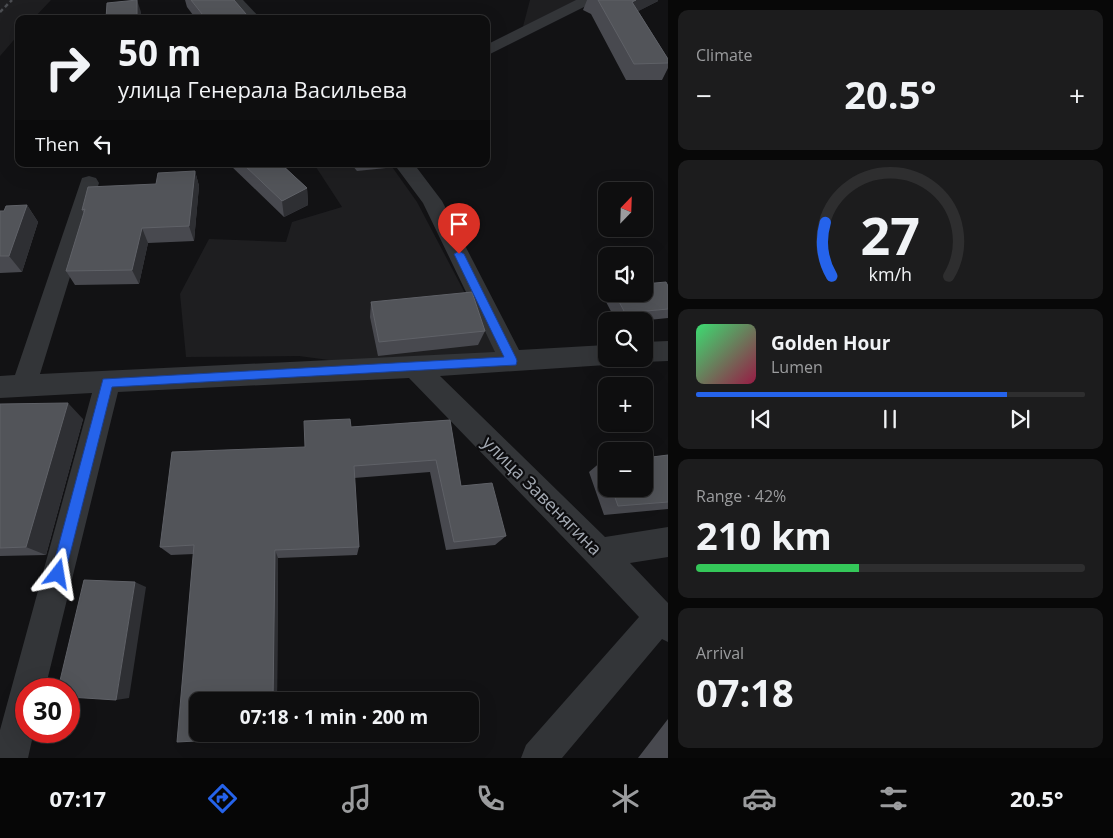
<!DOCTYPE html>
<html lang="en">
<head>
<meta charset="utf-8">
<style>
	:root { --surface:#0e0e0f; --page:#1c1c1d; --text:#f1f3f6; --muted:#9b9c9e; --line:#2e2e2f; --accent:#2563eb }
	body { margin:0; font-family:"Open Sans",sans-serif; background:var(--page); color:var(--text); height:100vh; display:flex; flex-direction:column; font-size:19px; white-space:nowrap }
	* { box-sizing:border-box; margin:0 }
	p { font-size:16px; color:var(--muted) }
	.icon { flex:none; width:28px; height:28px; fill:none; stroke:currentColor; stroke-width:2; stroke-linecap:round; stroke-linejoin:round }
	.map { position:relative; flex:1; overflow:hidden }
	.panel { display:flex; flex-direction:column; gap:10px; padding:10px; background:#080808; width:445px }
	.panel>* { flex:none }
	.hud { position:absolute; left:15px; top:15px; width:475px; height:152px; border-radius:10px; box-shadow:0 5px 20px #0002,0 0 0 1px var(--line); background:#0e0e0f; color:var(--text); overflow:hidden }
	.needle { width:32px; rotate:23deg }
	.tools { position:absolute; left:598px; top:182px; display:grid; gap:10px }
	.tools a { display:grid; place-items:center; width:55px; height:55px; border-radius:10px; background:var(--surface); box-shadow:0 5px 20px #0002,0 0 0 1px var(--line); font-size:25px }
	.speed { position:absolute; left:15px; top:678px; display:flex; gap:10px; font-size:25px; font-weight:700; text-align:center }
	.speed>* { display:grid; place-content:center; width:65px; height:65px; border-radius:50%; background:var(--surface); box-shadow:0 5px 20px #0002,0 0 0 1px var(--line); line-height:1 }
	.speed .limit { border:8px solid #d22; background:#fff; color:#111 }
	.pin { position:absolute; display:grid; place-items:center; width:42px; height:42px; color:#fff; margin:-51px -21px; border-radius:50% 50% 50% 0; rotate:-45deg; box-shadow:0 0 5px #0007 }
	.pin .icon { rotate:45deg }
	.me { position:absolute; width:55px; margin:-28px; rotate:14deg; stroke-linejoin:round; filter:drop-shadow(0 0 4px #0008) }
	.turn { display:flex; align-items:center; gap:18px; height:105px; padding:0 20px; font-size:22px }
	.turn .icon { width:65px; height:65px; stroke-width:2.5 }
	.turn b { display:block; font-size:35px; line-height:42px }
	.then { display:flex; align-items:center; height:48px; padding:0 20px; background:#0003; gap:10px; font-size:19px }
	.big { font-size:38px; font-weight:700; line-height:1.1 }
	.panel .card { flex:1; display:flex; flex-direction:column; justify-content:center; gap:8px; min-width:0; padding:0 18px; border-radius:10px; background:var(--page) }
	.panel .dial { align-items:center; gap:0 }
	.dial svg { height:130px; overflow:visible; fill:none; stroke:var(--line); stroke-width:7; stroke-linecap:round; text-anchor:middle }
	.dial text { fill:var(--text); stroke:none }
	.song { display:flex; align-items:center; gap:15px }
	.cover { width:60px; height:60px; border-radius:8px; background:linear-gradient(135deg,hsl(140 70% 55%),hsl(340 70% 35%)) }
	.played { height:5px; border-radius:2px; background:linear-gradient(90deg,var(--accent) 80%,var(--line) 80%) }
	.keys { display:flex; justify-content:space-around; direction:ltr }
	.heat { display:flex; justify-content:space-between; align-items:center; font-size:28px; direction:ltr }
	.charge { height:8px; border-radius:4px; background:linear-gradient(90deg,#34c759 42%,var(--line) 0) }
	.trip { position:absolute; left:189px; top:692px; width:290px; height:50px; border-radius:10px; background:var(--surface); box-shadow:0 5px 20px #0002,0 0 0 1px var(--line); font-weight:700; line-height:50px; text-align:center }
	.menu { display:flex; height:80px; justify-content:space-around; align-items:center; background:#060606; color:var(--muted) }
	.menu .icon { width:35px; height:35px }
	.menu .on { color:var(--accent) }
	.menu b { font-size:22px; color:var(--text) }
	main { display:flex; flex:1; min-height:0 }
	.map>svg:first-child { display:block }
</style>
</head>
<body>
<main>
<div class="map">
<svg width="668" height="758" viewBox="0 0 668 758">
	<rect width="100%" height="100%" fill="#121214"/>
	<g fill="#1e1e20">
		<polygon points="0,0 51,0 33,19 19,19 19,34 0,56"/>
		<polygon points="530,0 596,0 520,38"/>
		<polygon points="314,164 390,164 417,202 498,356 359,364 299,356 186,357 180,294 209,239 286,242 292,222 342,207"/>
	</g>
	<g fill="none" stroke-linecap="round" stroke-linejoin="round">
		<g fill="#333538" fill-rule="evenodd">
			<polygon points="228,0 243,0 261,19 245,19"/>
			<polygon points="576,0 594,0 592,3 486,56 486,45"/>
			<polygon points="394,164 414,164 442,201 519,350 606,345 606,359 616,359 615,362 606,365 440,376 605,537 668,527 668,557 630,563 668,603 668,642 662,639 562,758 521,758 526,745 639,617 589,564 409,378 118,392 45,689 26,689 26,731 34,731 28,758 0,758 0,730 92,393 0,398 0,376 15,375 82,178 89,176 96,178 99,183 40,374 495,352 423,203"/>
			<polygon points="668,341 668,361 644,362 635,359 644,359 644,342"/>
		</g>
		<polyline stroke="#4b4d51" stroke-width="2.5" stroke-dasharray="4 3" stroke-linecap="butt" points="0,12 12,0"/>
	</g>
	<g fill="#48494f">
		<polygon points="185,0 234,0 246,14 247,19 196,19 187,7"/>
		<polygon points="587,0 658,0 658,1 638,11 668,59 668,68 662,80 626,80 591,14 583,10"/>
		<polygon points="230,164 281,164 307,188 308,205 284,217 230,165"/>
		<polygon points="351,164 387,164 386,168 357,171"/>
		<polygon points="195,171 199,186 194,241 148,243 139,284 75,285 66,271 84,213 82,210"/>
		<polygon points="27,205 38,222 22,272 0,273 0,211 4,211"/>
		<polygon points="668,286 668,318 639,321 616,321 604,298 607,294 644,294"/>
		<polygon points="371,302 485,331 478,345 378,356 370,317"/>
		<polygon points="0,404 83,419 46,555 0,556"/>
		<polygon points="450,420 461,486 506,536 495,545 446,550 430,472 354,478 359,547 357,555 278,558 277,701 198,701 194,554 171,555 160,547 305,447 351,427"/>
		<polygon points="668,455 668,509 604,515 589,472 602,461 606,461 606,489 644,489"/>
		<polygon points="668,719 668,758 638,758"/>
	</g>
	<g fill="#2e2f33">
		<polygon points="137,0 141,12 141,19 137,19"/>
		<polygon points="636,0 658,0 658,1 625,18 632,2"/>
		<polygon points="246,14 247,19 227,19"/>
		<polygon points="195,171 199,186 194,241 189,226"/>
		<polygon points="307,188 308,205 284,217 282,201"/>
		<polygon points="27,205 38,222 22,272 9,256"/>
		<polygon points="142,228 148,243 139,284 132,270"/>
		<polygon points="68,403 83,419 46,555 26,547"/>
		<polygon points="275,550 278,558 277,701 273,701"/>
		<polygon points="135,582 146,587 129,698 116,700"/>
	</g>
	<g fill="#525459" stroke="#5f6167">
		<polygon points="137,0 137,19 106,19 107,3"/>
		<polygon points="191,0 234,0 246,14 227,19 206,19"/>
		<polygon points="598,0 636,0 632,2 668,59 668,63 634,64"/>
		<polygon points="243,164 281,164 307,188 282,201"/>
		<polygon points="195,171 189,226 142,228 132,270 66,271 85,209 82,210 88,187 156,184 158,173"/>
		<polygon points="27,205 9,256 0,256 0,211 4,211 6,206"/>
		<polygon points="666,282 668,286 668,309 625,313 615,294 644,294 644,284"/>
		<polygon points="472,292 485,331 379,342 371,302"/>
		<polygon points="68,403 26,547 0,548 0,404"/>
		<polygon points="350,419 351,427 450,420 461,486 492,483 506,536 454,542 436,460 354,466 359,547 275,550 273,701 198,701 198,734 273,734 273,737 177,742 194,545 160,547 172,452 305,447 304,421"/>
		<polygon points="668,455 668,502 618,506 612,489 644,489 644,458"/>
		<polygon points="602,461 606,461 606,474"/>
		<polygon points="84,580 135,582 116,700 69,697 69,689 58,689"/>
	</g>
	<polygon fill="#2563eb" stroke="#184099" points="459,251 464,254 516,358 517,361 516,365 112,387 65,574 63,579 58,581 53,579 51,574 103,379 504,357 454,254"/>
	<g text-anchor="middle" stroke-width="4.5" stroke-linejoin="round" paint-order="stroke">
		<g font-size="18" fill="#a4aab3" stroke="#0d0d0f">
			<text transform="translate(542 496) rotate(45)" y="6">улица Завенягина</text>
		</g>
	</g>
</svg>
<div class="tools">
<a><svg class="needle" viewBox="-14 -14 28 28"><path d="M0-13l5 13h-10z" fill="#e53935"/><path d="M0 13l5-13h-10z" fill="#9b9c9e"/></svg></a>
<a><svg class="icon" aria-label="sound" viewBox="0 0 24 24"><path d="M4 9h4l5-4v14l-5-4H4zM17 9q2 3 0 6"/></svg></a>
<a><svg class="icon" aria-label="search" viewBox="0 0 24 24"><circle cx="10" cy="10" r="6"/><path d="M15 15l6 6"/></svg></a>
<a>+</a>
<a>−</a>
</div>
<div class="speed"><div class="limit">30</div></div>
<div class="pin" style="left:459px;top:254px;background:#d93025"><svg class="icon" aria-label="arrive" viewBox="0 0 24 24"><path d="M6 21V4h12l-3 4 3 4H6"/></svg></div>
<svg class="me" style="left:58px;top:574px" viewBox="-20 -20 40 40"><path d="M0-17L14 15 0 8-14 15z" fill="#2563eb" stroke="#fff" stroke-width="4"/></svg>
<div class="trip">07:18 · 1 min · 200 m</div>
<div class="hud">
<div class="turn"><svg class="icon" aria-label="right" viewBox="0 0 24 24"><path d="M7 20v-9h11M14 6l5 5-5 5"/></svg><div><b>50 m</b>улица Генерала Васильева</div></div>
<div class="then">Then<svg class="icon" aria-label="left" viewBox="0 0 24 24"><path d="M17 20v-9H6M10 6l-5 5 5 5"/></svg></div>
</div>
</div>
<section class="panel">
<div class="card"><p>Climate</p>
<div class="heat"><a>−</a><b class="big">20.5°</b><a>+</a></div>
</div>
<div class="card dial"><svg viewBox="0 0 100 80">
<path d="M14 69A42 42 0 1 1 86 69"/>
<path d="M14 69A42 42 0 0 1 10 36" stroke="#2563eb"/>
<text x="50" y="56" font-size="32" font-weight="700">27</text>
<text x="50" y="72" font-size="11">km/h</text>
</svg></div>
<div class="card">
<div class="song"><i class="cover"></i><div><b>Golden Hour</b><p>Lumen</p></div></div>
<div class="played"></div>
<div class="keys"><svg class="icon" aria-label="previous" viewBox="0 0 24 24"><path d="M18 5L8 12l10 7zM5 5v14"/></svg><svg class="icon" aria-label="pause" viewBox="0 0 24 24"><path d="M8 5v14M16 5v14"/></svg><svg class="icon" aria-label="next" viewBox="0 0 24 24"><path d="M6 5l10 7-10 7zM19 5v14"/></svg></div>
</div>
<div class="card"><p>Range · 42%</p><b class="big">210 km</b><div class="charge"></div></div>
<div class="card"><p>Arrival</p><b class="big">07:18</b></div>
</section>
</main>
<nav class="menu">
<b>07:17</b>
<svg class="icon on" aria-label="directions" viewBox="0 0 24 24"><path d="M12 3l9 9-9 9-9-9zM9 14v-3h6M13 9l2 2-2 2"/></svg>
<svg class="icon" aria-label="music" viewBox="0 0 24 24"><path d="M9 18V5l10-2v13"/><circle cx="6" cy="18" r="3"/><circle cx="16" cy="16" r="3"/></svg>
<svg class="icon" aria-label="phone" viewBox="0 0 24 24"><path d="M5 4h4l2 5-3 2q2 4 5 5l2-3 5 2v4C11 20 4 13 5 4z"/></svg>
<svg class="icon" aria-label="climate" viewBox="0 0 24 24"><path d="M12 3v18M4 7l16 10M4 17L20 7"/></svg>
<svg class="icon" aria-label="car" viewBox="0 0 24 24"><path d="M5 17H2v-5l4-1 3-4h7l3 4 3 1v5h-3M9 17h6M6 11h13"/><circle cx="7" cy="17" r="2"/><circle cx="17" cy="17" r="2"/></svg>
<svg class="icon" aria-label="filters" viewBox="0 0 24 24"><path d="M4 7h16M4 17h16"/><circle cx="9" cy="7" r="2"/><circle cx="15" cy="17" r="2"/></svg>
<b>20.5°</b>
</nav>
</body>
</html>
